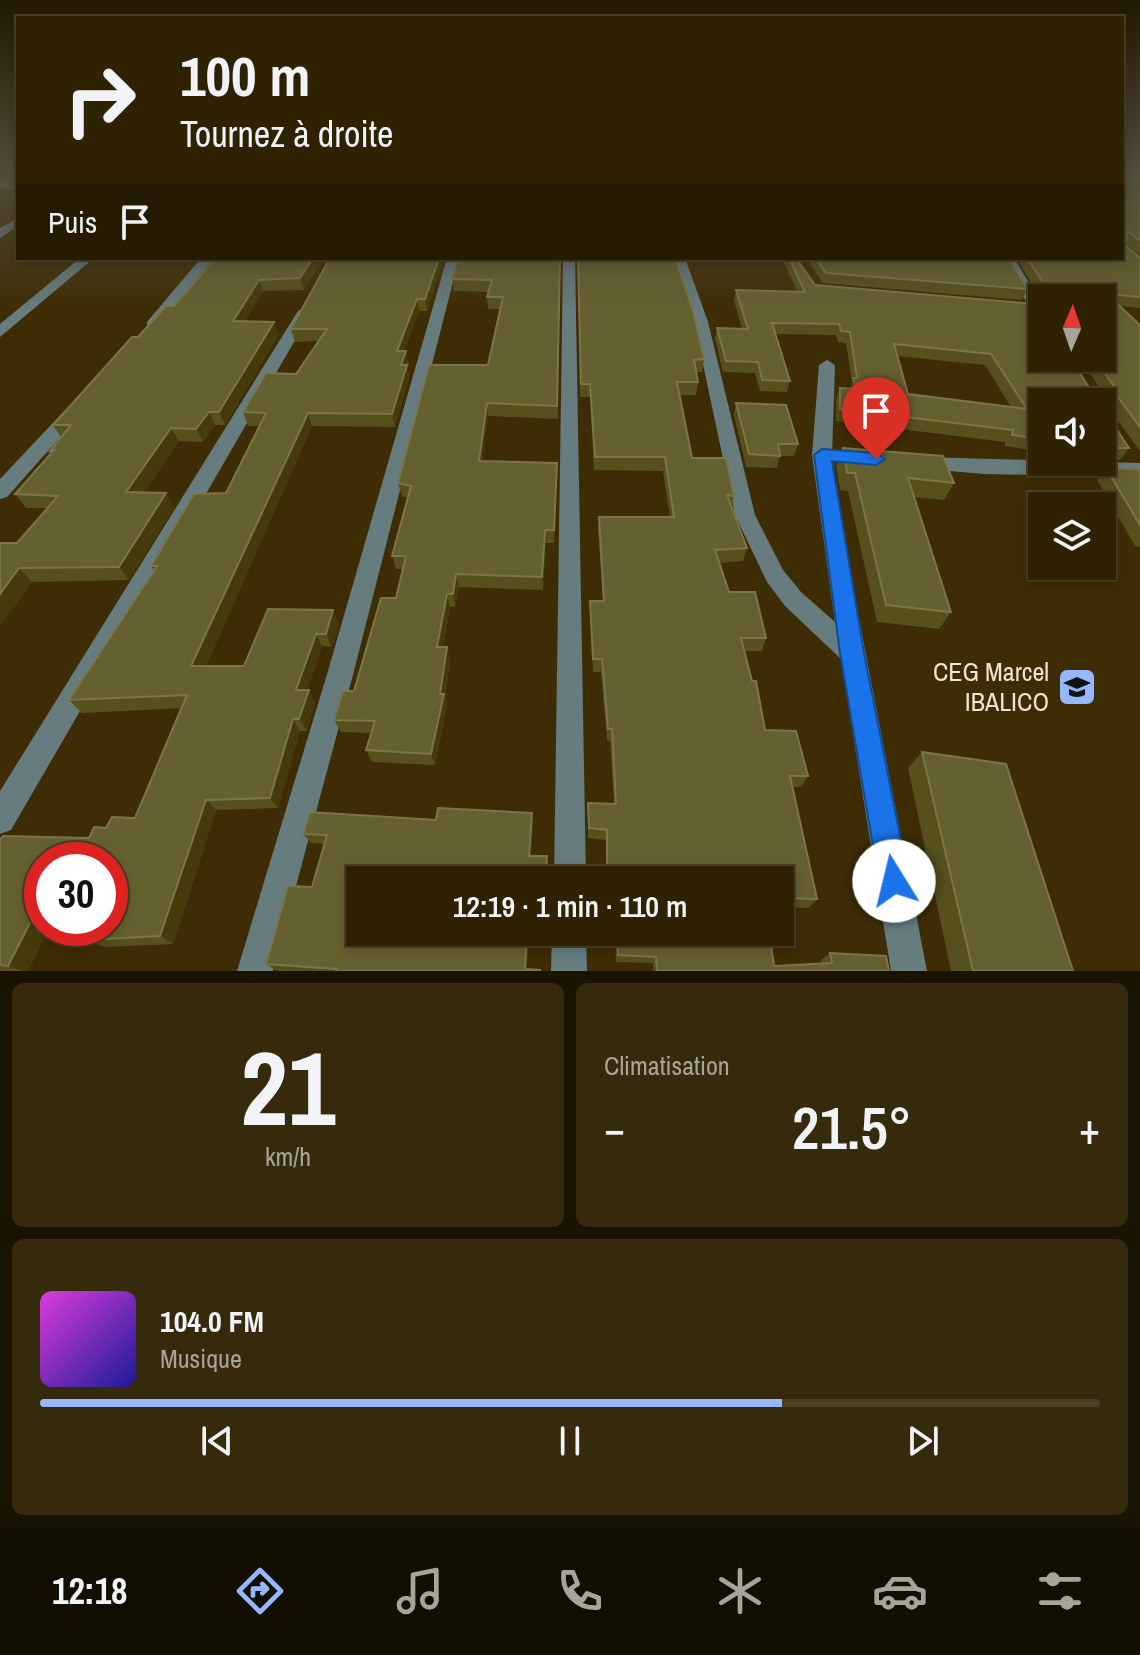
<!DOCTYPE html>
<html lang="fr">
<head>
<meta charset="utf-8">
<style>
	:root { --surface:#2e2203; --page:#362a0d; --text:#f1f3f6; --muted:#a7a49a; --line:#493f25; --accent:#95b7fd }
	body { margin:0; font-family:"Archivo Narrow",sans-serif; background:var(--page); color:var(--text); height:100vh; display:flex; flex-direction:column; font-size:30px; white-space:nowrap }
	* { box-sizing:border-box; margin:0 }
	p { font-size:26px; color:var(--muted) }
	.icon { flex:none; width:44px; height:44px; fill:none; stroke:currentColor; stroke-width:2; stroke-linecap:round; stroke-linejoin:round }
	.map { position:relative; height:971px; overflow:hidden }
	.details { display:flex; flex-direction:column; gap:12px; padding:12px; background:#191302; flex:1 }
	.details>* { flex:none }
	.guide { position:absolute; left:16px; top:16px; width:1108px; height:244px; border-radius:0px; box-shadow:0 4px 12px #0003,0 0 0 2px var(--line); background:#2e2203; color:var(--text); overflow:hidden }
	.needle { width:52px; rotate:2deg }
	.buttons { position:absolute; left:1028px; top:284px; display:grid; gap:16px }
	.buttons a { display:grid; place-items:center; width:88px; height:88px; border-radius:0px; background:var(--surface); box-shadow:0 4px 12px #0003,0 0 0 2px var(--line); font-size:40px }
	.speed { position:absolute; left:24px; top:842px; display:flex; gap:16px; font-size:40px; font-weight:700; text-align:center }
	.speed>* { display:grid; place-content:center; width:104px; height:104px; border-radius:50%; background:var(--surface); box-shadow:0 4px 12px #0003,0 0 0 2px var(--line); line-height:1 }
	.speed .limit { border:12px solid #d22; background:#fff; color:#111 }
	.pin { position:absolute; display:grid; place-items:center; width:68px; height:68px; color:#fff; margin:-82px -34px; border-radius:50% 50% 50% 0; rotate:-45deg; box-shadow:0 0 8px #0007 }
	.pin .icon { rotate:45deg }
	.me { position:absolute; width:88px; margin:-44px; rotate:351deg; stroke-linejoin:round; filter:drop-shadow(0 0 6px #0008) }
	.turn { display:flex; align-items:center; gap:28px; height:168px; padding:0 32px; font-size:36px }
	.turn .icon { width:104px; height:104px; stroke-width:2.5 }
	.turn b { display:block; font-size:56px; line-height:68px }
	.then { display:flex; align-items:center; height:76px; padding:0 32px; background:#0003; gap:16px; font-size:30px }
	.big { font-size:60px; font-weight:600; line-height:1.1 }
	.details .card { flex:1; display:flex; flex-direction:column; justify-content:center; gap:12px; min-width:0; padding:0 28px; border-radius:12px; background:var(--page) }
	.details .dial { align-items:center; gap:0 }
	.dial b { font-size:104px; line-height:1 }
	.song { display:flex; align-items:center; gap:24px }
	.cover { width:96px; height:96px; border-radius:12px; background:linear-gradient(135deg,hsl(300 70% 55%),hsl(240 70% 35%)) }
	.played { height:8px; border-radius:4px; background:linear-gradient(90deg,var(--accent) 70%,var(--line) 70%) }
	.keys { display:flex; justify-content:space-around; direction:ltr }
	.heat { display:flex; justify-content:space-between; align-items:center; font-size:44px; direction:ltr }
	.details .tiles { flex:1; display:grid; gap:12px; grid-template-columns:1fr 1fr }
	.card:last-child { grid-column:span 2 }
	.trip { position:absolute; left:346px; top:866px; width:448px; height:80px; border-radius:0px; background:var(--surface); box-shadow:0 4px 12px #0003,0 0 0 2px var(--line); font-weight:600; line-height:80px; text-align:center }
	.dock { display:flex; height:128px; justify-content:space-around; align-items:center; background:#120e01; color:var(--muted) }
	.dock .icon { width:56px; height:56px }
	.dock .on { color:var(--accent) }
	.dock b { font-size:36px; color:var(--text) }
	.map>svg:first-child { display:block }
</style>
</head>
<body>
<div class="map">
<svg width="1140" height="971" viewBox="0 0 1140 971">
	<rect width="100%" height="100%" fill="#3e2d04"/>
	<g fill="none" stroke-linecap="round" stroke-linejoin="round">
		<g fill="#667c7f" fill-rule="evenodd">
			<polygon points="18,179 18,185 0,188 0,182"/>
			<polygon points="18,218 18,226 0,238 0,228"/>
			<polygon points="80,258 94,258 0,337 0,324"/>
			<polygon points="201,258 214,258 157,328 147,328 147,322"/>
			<polygon points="447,258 459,258 354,671 273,971 237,971 328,671"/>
			<polygon points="563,258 575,258 586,880 554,880"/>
			<polygon points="673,258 685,258 708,322 755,515 783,570 801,592 835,622 812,455 819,365 827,360 835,365 832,455 844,541 927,971 891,971 841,659 785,606 767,582 735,515 694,322"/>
			<polygon points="1002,258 1014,258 1042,305 1042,322 1035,318"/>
			<polygon points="305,307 312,311 11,830 0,834 0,791 298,311"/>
			<polygon points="74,406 83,411 80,415 7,497 0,499 0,479 68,407"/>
			<polygon points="922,457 1140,463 1140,477 984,474 915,468 912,463 915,458"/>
			<polygon points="552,932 586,932 587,971 551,971"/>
		</g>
	</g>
	<g fill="#55501c" fill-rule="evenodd">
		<path d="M1140,174V255L1125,244V245L1140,258V308L1120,306L1140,325V451L1107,406L1108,416L1129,448L1120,460H1102V402H1042V452L1005,446V442L836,421V399L840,388L849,389L852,382L846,343L838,342L836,335L775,334L790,381L787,392L760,391L755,373L723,372L715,339L717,328L742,329L734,301L736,290L797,291L782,258H739H796L815,285L1038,307L1035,313L1092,392L1103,393L1084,364L1088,358H1102V298H1042V299L1016,258H1122ZM897,356L985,365L1011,407L908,394Z"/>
		<polygon points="211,258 323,258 304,290 263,291 245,321 279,334 225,425 215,425 203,442 179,441 143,493 166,493 174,507 129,580 32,582 0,626 17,543 47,508 26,508 15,494 52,453 50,451 61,437 53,425 138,337 174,306 212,262"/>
		<polygon points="444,258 427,311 419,311 404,351 409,364 407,367 409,378 395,427 312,426 206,666 244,666 333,610 339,623 332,647 322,646 307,690 315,702 307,731 300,731 278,808 216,810 173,944 104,947 88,940 110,928 110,860 42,860 42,928 49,928 28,971 0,971 0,840 89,838 106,828 135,818 182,708 82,713 69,700 154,571 151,566 226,493 259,426 248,426 243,412 296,374 318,341 295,342 291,329"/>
		<polygon points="560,258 558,419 488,416 482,461 557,476 554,543 546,543 543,590 459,587 455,607 450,607 443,647 447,647 450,660 445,697 447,706 435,765 372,762 366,750 371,733 341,732 334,720 354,691 396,598 403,569 396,569 392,556 408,498 402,496 398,483 488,365 500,309 488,309 487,297 488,292 454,291 452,279"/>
		<polygon points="578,258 704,359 702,372 696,372 698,382 696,395 679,395 692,458 734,496 731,507 747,548 743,561 719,563 729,592 766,638 762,651 744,651 765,730 808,776 801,787 792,787 817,899 809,908 780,907 780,880 606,880 606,840 588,838 588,803 614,803 610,741 607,741 601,672 593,672 590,601 603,601 598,530 599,517 670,517 663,471 594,470 590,397 580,397"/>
		<polygon points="806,258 1009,258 1027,289 1022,300 823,283"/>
		<polygon points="736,403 798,444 794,456 780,456 777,468 746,467 734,415"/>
		<polygon points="843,448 954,483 944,500 914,497 951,612 939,629 877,622 848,491 840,490 836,465"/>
		<polygon points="1106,468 1140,469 1140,547 1135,546 1097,480"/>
		<polygon points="922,752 1073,971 951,971 908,768"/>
		<polygon points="532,813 533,823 531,856 548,866 360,880 528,932 527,969 540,971 277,971 266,964 312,887 324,844 311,843 303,834 436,820"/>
		<polygon points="615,932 769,932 774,966 822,964 821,960 830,953 889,971 653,971 653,963 616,962"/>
	</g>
	<g fill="#453b0a">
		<polygon points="0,174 18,174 18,177 0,179"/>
		<polygon points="17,187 15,196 11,197 6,189"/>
		<polygon points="313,258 323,258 304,290 300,278"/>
		<polygon points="439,258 444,258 427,311 425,299"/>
		<polygon points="259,280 263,291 238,333 233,321"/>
		<polygon points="417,299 419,311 399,364 397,351"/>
		<polygon points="274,322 279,334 225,425 219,412"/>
		<polygon points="406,351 409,378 395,427 392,414 401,365"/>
		<polygon points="487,403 488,416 480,474 479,461"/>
		<polygon points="209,412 215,425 203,442 196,429"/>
		<polygon points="308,413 312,426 201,678 191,666"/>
		<polygon points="171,428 179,441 135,506 126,492"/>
		<polygon points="557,463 557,476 554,543 554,530"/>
		<polygon points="166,493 174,507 129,580 119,567"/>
		<polygon points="545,530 546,543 543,590 542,577"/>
		<polygon points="19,568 32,582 0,626 0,594"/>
		<polygon points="456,574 459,587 455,607 453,594"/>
		<polygon points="447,594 450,607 441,660 437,647"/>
		<polygon points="333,610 339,623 332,647 326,634"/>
		<polygon points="316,634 322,646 303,702 296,690"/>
		<polygon points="447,647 450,660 445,697 447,706 435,765 431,754"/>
		<polygon points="309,690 315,702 307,731 299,719"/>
		<polygon points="293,719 300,731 278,808 270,798"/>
		<polygon points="206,800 216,810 173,944 160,936"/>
		<polygon points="532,813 533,823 530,865 529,856"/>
		<polygon points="36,911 42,914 42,928 49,928 28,971 23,971 8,966"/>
		<polygon points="527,932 528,932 527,971 526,971"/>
	</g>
	<g fill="#65602f" stroke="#7b7548" stroke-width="2" fill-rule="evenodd">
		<polygon points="16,174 18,174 18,196 14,195 17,187 6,189 8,181 16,177"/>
		<polygon points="1122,174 1140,174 1140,241 1128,231 1125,245 1140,258 1140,297 1107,294 1140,325 1140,427 1115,393 1116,389 1094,358 1102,358 1102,354 1117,355 1102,331 1102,298 1051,298 1050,293 1027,258 1122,258"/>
		<polygon points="216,258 313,258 300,278 259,280 233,321 274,322 219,412 209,412 196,429 171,428 126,492 166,493 119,567 19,568 0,594 0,543 17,543 58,496 15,494 54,450 50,451 71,425 53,425 132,337 138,337 166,306 174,306"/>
		<polygon points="330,258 439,258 425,299 417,299 397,351 406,351 401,365 407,365 392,414 308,413 191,666 244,666 268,609 333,610 326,634 316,634 296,690 309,690 299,719 293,719 270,798 206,800 160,936 88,940 93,928 110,928 110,860 42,860 42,912 36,911 8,966 0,965 0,840 3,836 89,838 94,827 106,828 112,817 135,818 187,695 69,700 157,566 151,566 194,494 226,493 266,413 243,412 266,373 296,374 327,329 291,329"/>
		<polygon points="458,258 560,258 557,406 487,403 479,461 557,463 554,530 545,530 542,577 456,574 453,594 447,594 437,647 447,647 440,694 444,694 431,754 366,750 375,721 334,720 343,691 354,691 381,598 396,598 406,556 392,556 411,486 398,483 429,365 488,365 503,297 487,297 492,280 452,279"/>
		<polygon points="578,258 675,258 693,311 704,359 694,360 698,382 677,382 692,458 726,458 734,496 727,495 747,548 715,550 729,592 755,592 766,638 741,638 752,681 756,681 765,730 796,731 808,776 790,776 817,899 780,898 780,880 607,880 607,830 589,828 588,803 616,804 612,729 608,729 602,659 593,659 590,601 604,601 599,517 674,517 665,457 595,457 590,384 581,384"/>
		<path d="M789,258H796L815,285L1036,304L1038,307H1029L1042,322V358H1070L1092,392L1107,394L1108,416L1129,448H1102V402H1042V439L1012,435L1013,430L840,409V388L856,389L853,378H857L850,332L841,331L839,324L772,323L790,381L762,380L758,362L726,361L717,328L748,329L736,290L805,292ZM894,344L991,354L1027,409L908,394Z"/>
		<polygon points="815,258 1009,258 1027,289 826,273"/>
		<polygon points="736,403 786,405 798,444 778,444 780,456 749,454"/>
		<polygon points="843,448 943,456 954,483 908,478 951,612 886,605 855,473 847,473"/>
		<polygon points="1106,468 1140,469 1140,525"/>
		<polygon points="922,752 1006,764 1073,971 973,971"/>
		<polygon points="438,808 532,813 529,856 547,856 546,880 360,880 360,932 527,932 525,969 540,970 540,971 336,971 337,969 266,964 288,886 312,887 327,835 303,834 310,812 436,820"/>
		<polygon points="617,932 769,932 774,966 832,963 830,953 886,956 889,971 657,971 656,957 618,955"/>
	</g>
	<linearGradient id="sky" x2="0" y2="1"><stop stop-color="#221902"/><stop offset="0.56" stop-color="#524c3a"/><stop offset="1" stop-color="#524c3a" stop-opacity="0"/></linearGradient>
	<rect width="1140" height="310" fill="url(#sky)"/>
	<polygon fill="#1a73e8" stroke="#114b97" stroke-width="2" points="822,449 876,453 885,459 876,465 832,461 864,653 909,881 904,892 894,896 884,892 879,881 840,653 814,455"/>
	<defs>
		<g id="school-square" transform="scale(2)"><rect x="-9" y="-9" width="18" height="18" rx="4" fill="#95b7fd" stroke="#3e2d04"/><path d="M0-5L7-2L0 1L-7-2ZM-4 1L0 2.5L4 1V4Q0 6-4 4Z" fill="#111"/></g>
	</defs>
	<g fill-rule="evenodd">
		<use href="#school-square" x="1077" y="687"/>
	</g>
	<g text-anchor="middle" stroke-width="8" stroke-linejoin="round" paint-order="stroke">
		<g font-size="26" fill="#efe4d0" stroke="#3e2d04" text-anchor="end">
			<text x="1049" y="681">CEG Marcel<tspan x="1049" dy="30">IBALICO</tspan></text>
		</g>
	</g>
</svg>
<div class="buttons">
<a><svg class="needle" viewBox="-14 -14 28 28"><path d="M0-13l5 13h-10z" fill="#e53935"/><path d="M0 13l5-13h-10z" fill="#a7a49a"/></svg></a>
<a><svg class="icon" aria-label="sound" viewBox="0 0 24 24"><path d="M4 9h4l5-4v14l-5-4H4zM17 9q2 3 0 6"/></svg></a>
<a><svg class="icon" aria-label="layers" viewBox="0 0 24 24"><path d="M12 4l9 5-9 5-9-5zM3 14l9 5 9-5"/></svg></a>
</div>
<div class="speed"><div class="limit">30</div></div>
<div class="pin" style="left:876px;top:459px;background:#d93025"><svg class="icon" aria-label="arrive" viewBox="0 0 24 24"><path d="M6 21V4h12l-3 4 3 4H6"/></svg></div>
<svg class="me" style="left:894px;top:881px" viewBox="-20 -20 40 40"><circle r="19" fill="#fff"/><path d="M0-13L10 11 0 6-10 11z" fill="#1a73e8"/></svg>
<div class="trip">12:19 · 1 min · 110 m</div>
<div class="guide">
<div class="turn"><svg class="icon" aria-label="right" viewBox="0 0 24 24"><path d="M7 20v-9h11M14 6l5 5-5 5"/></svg><div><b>100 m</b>Tournez à droite</div></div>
<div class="then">Puis<svg class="icon" aria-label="arrive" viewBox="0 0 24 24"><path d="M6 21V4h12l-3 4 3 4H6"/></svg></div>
</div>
</div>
<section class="details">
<div class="tiles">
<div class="card dial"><b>21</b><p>km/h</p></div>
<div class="card"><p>Climatisation</p>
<div class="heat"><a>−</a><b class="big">21.5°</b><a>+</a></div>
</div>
<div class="card">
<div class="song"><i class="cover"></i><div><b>104.0 FM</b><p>Musique</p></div></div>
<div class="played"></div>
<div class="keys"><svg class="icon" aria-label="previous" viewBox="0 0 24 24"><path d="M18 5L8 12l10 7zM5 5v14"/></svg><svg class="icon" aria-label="pause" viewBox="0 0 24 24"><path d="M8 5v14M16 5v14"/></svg><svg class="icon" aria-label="next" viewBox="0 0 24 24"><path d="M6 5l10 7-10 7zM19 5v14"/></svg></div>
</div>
</div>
</section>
<nav class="dock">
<b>12:18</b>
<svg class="icon on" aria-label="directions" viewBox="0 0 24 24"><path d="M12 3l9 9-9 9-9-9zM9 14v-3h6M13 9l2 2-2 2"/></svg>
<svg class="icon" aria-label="music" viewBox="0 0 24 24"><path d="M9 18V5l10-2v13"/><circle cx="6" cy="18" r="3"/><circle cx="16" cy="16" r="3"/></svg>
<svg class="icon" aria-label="phone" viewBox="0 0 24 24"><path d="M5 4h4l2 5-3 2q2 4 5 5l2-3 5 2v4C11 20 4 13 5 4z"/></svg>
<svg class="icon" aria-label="climate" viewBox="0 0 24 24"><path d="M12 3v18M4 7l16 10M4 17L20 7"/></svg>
<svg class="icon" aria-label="car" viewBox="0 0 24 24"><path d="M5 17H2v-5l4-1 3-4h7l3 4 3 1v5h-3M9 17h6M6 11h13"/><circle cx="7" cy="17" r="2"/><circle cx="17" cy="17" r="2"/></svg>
<svg class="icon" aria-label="filters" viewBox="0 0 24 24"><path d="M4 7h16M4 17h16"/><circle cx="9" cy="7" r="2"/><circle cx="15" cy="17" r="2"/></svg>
</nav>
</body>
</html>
